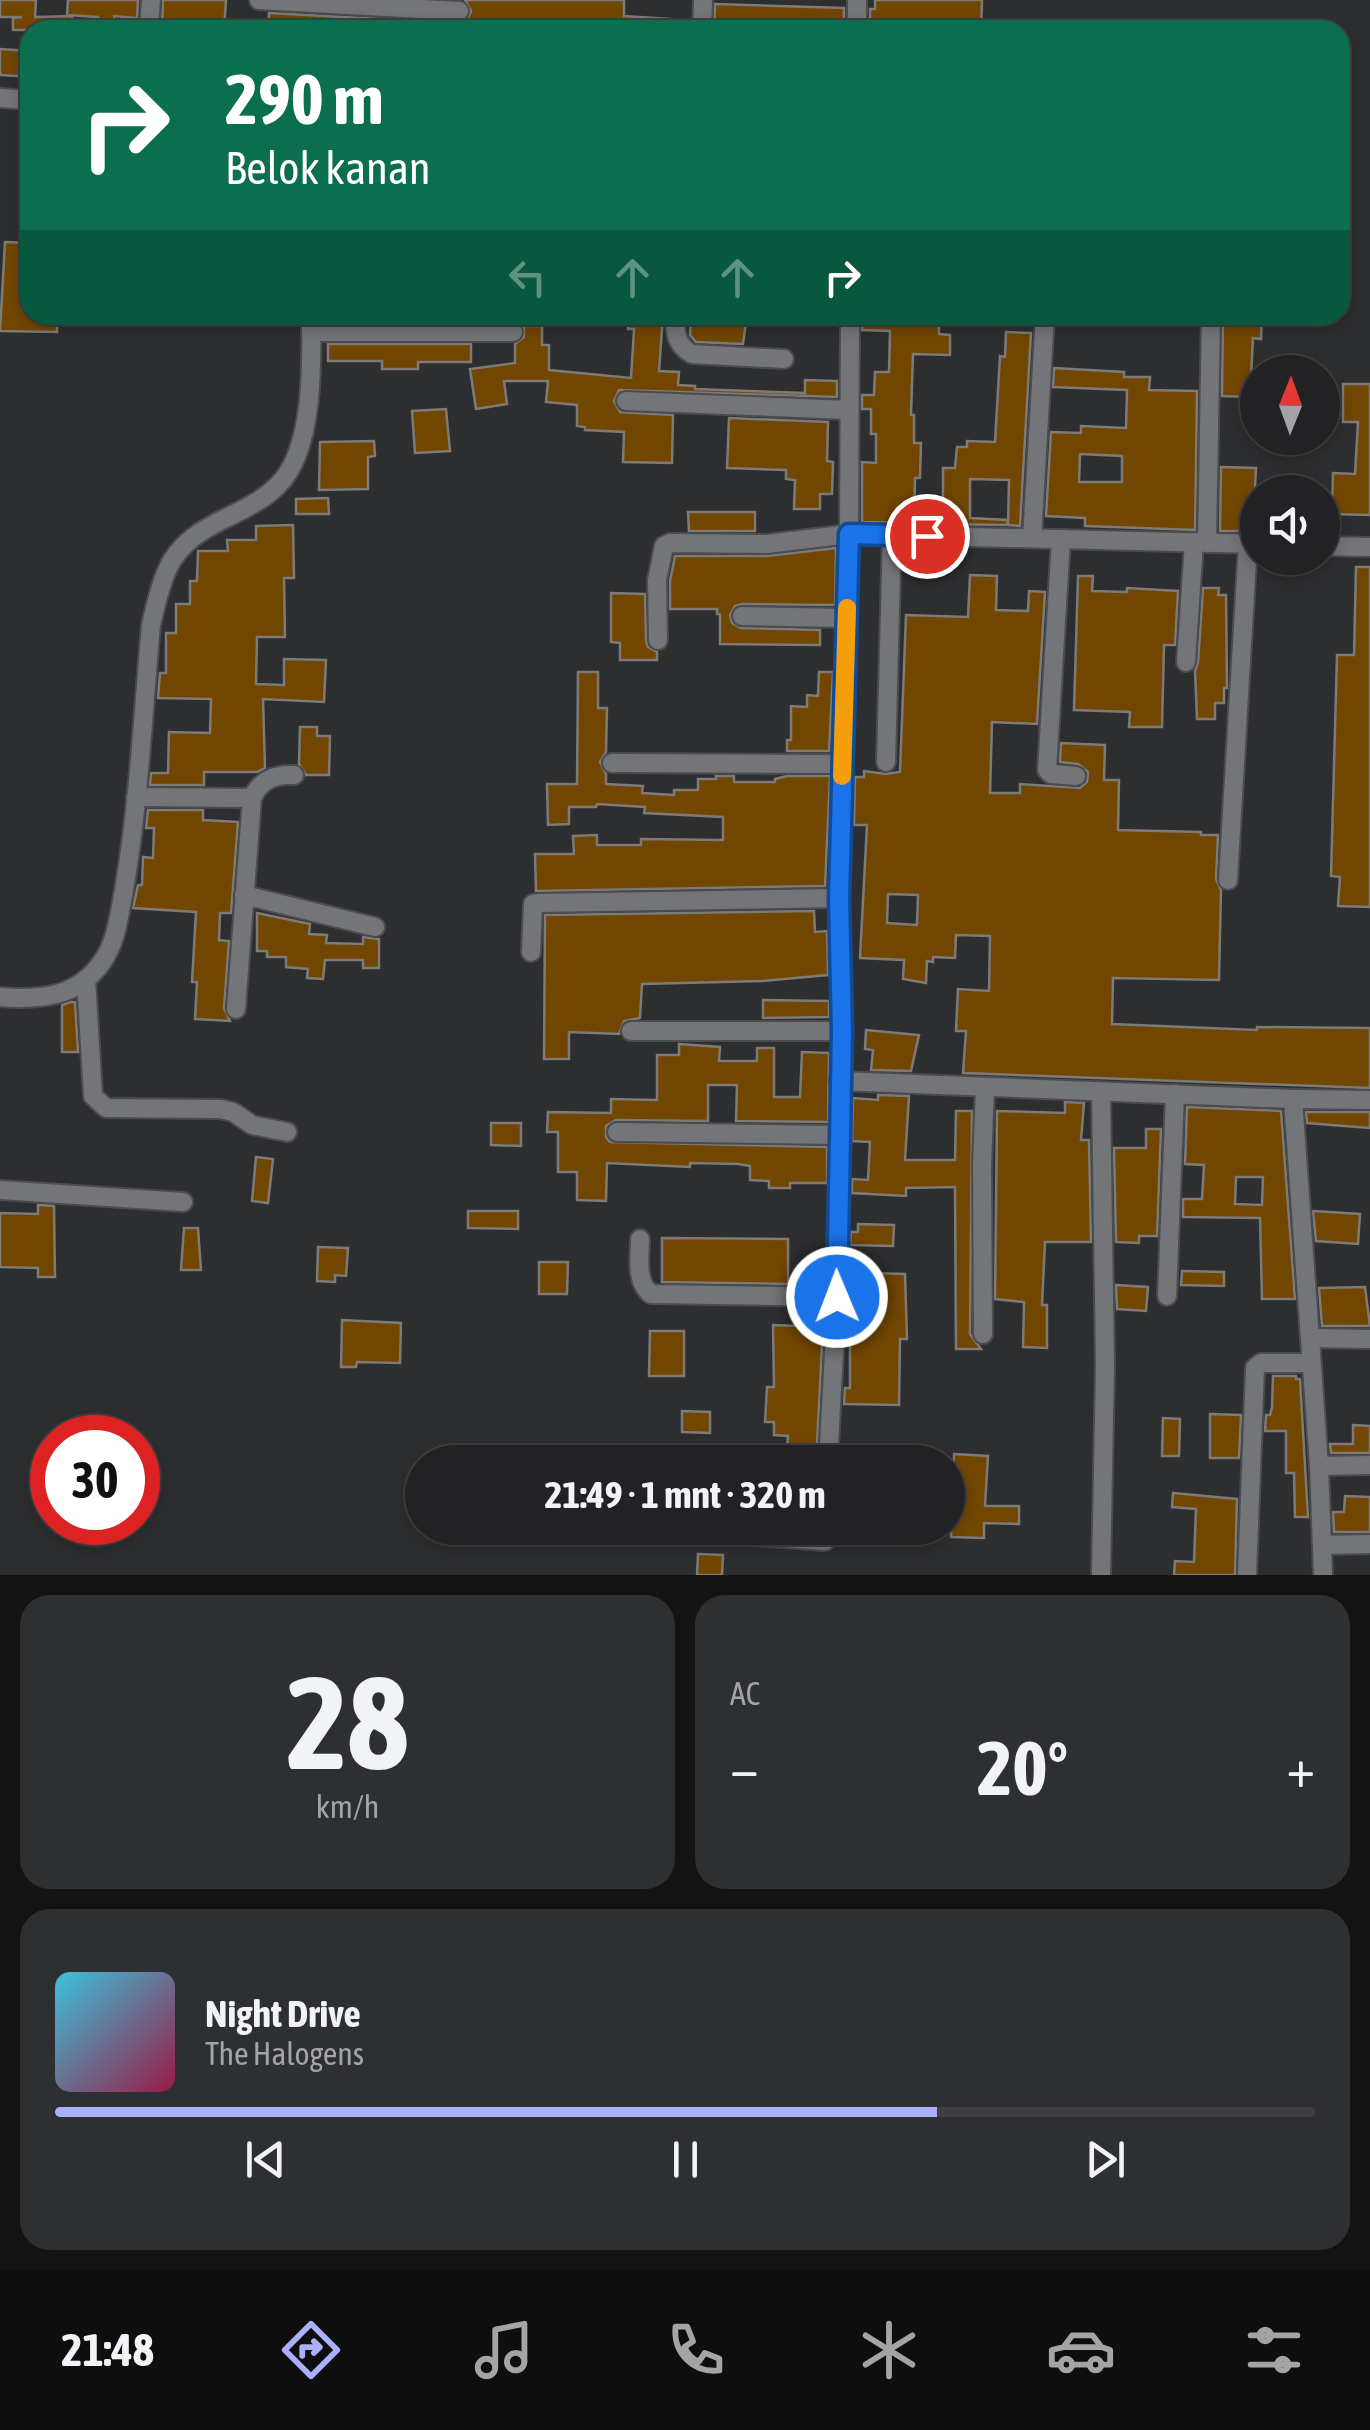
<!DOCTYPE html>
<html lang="id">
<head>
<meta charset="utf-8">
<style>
	:root { --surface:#222224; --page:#2e2f31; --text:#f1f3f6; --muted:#a2a4a6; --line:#3f3f41; --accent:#a9b0fc }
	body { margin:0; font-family:"Asap Condensed",sans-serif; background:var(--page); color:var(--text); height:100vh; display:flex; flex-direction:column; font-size:38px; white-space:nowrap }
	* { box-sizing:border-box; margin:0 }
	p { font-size:32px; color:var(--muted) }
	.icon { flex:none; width:55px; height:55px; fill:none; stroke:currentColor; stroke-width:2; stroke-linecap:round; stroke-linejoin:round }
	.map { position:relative; height:1575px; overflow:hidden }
	.drawer { display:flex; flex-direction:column; gap:20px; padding:20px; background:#131314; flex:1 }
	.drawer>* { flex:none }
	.banner { position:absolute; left:20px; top:20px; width:1330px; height:305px; border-radius:30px; box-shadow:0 5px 15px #0003,0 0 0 2px var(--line); background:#0b6e4f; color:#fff; overflow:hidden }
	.needle { width:65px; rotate:1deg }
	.controls { position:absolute; left:1240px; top:355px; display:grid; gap:20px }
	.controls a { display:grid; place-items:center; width:100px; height:100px; border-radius:50%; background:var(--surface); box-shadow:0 5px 15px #0003,0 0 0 2px var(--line); font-size:50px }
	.speed { position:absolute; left:30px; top:1415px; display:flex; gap:20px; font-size:50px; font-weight:700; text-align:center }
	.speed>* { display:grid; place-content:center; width:130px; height:130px; border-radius:50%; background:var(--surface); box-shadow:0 5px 15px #0003,0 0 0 2px var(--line); line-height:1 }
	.speed .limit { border:15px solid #d22; background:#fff; color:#111 }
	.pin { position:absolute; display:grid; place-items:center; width:85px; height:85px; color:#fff; margin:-42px; border:5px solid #fff; border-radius:50%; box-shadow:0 2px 10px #0007 }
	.me { position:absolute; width:110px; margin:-55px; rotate:359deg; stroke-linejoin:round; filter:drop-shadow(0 0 8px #0008) }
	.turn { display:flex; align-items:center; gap:35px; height:210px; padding:0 40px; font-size:45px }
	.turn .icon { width:130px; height:130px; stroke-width:2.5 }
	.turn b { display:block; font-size:70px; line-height:85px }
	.lanes { display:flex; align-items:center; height:95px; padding:0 40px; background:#0003; justify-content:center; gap:50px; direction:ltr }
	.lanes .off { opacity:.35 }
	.big { font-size:75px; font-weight:700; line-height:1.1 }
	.drawer .card { flex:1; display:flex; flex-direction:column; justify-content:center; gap:15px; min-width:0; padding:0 35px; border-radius:30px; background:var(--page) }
	.drawer .dial { align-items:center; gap:0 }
	.dial b { font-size:130px; line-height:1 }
	.song { display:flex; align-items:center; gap:30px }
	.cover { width:120px; height:120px; border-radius:15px; background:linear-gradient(135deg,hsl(190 70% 55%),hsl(340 70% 35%)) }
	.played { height:10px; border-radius:5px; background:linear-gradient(90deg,var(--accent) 70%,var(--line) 70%) }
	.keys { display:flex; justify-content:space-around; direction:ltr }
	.heat { display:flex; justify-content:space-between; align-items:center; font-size:55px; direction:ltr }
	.drawer .tiles { flex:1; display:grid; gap:20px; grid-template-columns:1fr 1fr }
	.card:last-child { grid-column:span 2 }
	.trip { position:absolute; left:405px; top:1445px; width:560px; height:100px; border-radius:50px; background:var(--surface); box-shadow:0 5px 15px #0003,0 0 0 2px var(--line); font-weight:700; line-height:100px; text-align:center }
	.menu { display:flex; height:160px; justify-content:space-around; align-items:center; background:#0e0e0e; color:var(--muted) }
	.menu .icon { width:70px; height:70px }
	.menu .active { color:var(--accent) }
	.menu b { font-size:45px; color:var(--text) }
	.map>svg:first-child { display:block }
</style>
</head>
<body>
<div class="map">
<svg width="1370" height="1575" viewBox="0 0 1370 1575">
	<rect width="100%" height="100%" fill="#2d2e30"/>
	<g fill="#714600" stroke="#7d7a78" stroke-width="2.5" fill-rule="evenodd">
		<polygon points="0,0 36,0 35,17 72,16 72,30 13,30 13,18 22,17 0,17"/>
		<polygon points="68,0 138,0 137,18 114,16 115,27 99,28 98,17 67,15"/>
		<polygon points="163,0 226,0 224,30 162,30"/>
		<polygon points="465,0 624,0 624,16 670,19 670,30 485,30 485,21 467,20 471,11"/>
		<polygon points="875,0 982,0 981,30 870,30 870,9 875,9"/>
		<polygon points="715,4 844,8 844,30 714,30"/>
		<polygon points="269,13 454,23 454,30 268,30"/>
		<polygon points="0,49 30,51 30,77 0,75"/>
		<polygon points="5,242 30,243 30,315 57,315 57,332 0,331"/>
		<polygon points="629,315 663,315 659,371 679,372 678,385 695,386 695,389 805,393 805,380 837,381 837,397 619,390 614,401 620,412 673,415 672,463 623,462 624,432 585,430 585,427 577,426 577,405 546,402 548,381 504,381 507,404 476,409 470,369 515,363 515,344 524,337 524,326 542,326 542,345 549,345 549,370 631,378 634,329 628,329"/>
		<polygon points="691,315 747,315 743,344 696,342 690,335"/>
		<polygon points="862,315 939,315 939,334 950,335 950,355 913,354 911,415 914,415 914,443 921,443 920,478 915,478 914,523 862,522 862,462 876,463 876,434 871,434 871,409 862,409 862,395 874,395 875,372 889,372 890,331 862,330"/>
		<polygon points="1223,315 1262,315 1261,339 1253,338 1250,397 1222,396"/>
		<polygon points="1006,332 1031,333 1020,526 1008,525 1009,480 970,479 970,518 1008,520 1007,525 943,524 943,468 955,468 957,447 967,447 967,441 995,442 1000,356 1005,357"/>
		<polygon points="328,344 471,344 471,362 418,362 418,369 382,369 382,361 328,361"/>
		<path d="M1054,368L1124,372V377H1150L1149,390L1197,391L1195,530L1085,526V518L1046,516L1051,432L1081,433V426L1126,428L1127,390L1053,387ZM1080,454L1122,456V482H1079Z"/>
		<polygon points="1343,384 1370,384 1370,515 1332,514 1333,473 1355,474 1358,422 1343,422"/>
		<polygon points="446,409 450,451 415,453 412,411"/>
		<polygon points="729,418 828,422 827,461 833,462 832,494 820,494 820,509 794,509 795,480 786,479 786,470 727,468"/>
		<polygon points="374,441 375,456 368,457 368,489 319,490 320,442"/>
		<polygon points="1221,467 1256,468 1254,507 1258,507 1258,531 1220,531"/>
		<polygon points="328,498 329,514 296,514 296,499"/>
		<polygon points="688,512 755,512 755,531 689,531"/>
		<polygon points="293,525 294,578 284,578 285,637 257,637 256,684 284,685 284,659 326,660 324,702 263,699 265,768 257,772 204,772 204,785 150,785 151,773 168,773 169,732 210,733 211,699 158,698 160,673 166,673 166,633 176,633 176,604 190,604 190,581 197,581 198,551 228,551 227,540 256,540 256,526"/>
		<polygon points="836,548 835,605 742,604 735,606 730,615 732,623 741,628 820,630 820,645 720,644 720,614 717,614 717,609 670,609 670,581 675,556 767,556"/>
		<polygon points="1356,567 1370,567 1370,907 1338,906 1340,877 1331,876 1337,655 1354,655"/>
		<path d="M970,575L997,576L996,610L1028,611L1029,591L1045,592L1037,724L992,722L990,793H1020V784L1080,788L1087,782L1088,772L1078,764L1060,762L1061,743L1105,745L1104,780H1119L1118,830L1201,832V835H1218L1216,879L1221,890L1219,980L1113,978L1112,1024L1257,1030V1027L1370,1028V1088L963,1073L966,1031H956L958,989L989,991L990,936L956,935L955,958L933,957V962L927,961L926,983L903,979L904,960L860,958L867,825H854L855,777H864V771L885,774L900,772L906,615L968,617ZM888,894L918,895L917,925L887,923Z"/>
		<polygon points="1078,576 1093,576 1092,591 1127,592 1127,588 1178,591 1175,645 1164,645 1162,727 1129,727 1130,712 1074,710"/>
		<polygon points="1203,588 1219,588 1218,595 1226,595 1227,688 1224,688 1224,703 1215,703 1215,719 1197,719 1195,671 1198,663"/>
		<polygon points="611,593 645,594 646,641 648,647 657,652 657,660 620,660 620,643 611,642"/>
		<polygon points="578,672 598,672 598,708 607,708 606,752 600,762 606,774 606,784 643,786 642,793 674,795 674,790 698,790 698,779 716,779 716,776 734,776 734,782 775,782 775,779 787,776 830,776 825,886 536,891 535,854 574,854 573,836 597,835 597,845 641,845 641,839 723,840 723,817 644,813 645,807 597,804 596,807 569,807 569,824 548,825 547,784 577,784"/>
		<polygon points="819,672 833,672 829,751 787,751 787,740 791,740 791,706 807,707 807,695 818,696"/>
		<polygon points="300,727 317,727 317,736 330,736 329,775 306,775 299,764"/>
		<polygon points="148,810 203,810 203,820 238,822 231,913 220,913 219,940 229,941 224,1008 230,1021 195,1019 197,982 192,982 196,912 133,908 138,885 142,885 143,857 153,858 154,828 146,828"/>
		<polygon points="814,911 815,932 827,931 828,975 762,981 642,984 640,1018 624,1021 619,1034 569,1032 569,1059 544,1059 545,915"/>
		<polygon points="257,913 310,924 309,934 327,935 326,943 363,944 363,937 379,939 379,968 363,968 363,960 325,960 323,979 307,978 308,969 286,967 286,957 267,957 267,951 257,951"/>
		<polygon points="763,1000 829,1001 829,1017 763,1018"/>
		<polygon points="71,1002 75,1002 78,1052 62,1052 62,1005"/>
		<polygon points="866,1030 919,1035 911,1071 871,1070 873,1050 865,1049"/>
		<polygon points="679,1044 720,1047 719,1061 757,1061 757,1048 774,1048 774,1097 800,1097 802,1052 829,1053 828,1122 736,1121 737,1085 708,1085 708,1121 616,1120 606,1126 606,1137 610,1142 827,1147 827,1183 790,1183 790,1188 769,1188 769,1181 750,1180 750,1166 738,1164 690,1163 690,1167 607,1163 606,1201 577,1200 577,1172 558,1172 558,1132 547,1132 548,1112 611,1113 611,1099 657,1100 657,1055 679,1055"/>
		<polygon points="878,1095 909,1096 905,1160 955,1160 956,1111 972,1111 970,1334 981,1349 956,1349 955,1187 906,1188 906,1196 852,1193 852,1179 868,1180 870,1142 852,1141 853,1098 878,1100"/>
		<polygon points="1065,1102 1084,1103 1081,1140 1089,1140 1091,1242 1045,1242 1042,1305 1047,1305 1047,1348 1023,1347 1024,1302 995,1299 997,1111 1065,1113"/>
		<path d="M1187,1107L1281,1111L1295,1299H1262L1260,1218L1183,1217V1199H1202L1204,1165L1185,1164ZM1236,1177H1263L1262,1205L1235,1204Z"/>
		<polygon points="1306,1112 1370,1112 1370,1128 1307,1123"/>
		<polygon points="491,1123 521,1123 521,1146 491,1145"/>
		<polygon points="1146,1129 1161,1129 1157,1236 1139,1236 1139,1243 1116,1242 1114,1148 1146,1148"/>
		<polygon points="256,1157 273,1159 268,1203 252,1201"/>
		<polygon points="38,1205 54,1206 55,1277 38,1277 38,1268 0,1267 0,1213 38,1214"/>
		<polygon points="468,1211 518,1211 518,1229 468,1228"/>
		<polygon points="1313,1211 1360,1214 1358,1244 1316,1241"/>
		<polygon points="858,1224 894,1225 893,1246 850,1245 851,1232 858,1232"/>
		<polygon points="184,1228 198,1228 201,1270 181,1270"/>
		<polygon points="662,1238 788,1239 788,1284 662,1282"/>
		<polygon points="318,1247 348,1248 346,1276 335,1275 335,1282 317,1281"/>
		<polygon points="539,1262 568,1262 567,1294 539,1294"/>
		<polygon points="1182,1271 1224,1272 1224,1286 1181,1285"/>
		<polygon points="871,1273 905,1274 907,1339 900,1339 899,1405 844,1404 845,1388 850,1388 850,1291 871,1291"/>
		<polygon points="1116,1285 1148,1287 1146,1311 1117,1309"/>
		<polygon points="1365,1287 1370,1326 1322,1326 1319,1288"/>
		<polygon points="342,1320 401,1323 400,1363 357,1362 356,1367 341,1367"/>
		<polygon points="773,1325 823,1327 816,1462 786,1462 788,1436 774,1435 774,1422 765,1422 767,1387 774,1387"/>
		<polygon points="650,1331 684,1331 684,1376 649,1376"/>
		<polygon points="1273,1376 1296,1376 1296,1379 1300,1379 1308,1517 1295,1517 1294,1473 1286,1473 1286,1431 1265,1431 1266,1415 1270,1415 1272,1407"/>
		<polygon points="682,1411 710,1412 710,1433 682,1432"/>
		<polygon points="1210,1414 1241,1415 1239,1458 1210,1458"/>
		<polygon points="1163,1418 1180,1419 1179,1456 1162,1456"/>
		<polygon points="1353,1425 1370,1426 1370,1453 1331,1453 1330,1444 1353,1444"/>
		<polygon points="954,1454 988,1456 985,1506 1019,1506 1019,1524 984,1523 984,1538 951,1537"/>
		<polygon points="1173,1493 1237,1499 1235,1575 1174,1575 1175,1561 1194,1562 1196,1509 1172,1507"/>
		<polygon points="1345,1496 1370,1497 1370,1532 1334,1532 1333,1512 1344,1512"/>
		<polygon points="698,1554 723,1555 722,1575 697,1575"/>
	</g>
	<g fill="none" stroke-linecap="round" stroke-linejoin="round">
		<g stroke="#4b4c4e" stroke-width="22">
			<g id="minor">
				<polyline points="259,0 459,11"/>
				<polyline points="149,30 151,0"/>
				<polyline points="702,30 703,0"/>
				<polyline points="857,30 857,0"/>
				<polyline points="0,98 30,100"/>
				<path d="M675,315C675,333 676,345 692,354L784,359"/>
				<polyline points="311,332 513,332"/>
				<polyline points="626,401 848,410"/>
				<polyline points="1032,538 1045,315"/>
				<polyline points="1061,539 1047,770 1051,774 1076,776"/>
				<polyline points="1207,543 1211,315"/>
				<polyline points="1322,546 1370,547"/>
				<polyline points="742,616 847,618"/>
				<polyline points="658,640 657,580 664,546 670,543 767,544 849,534 1258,544"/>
				<polyline points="1186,662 1194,542"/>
				<polyline points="886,762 892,535"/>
				<polyline points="612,763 842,764"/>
				<polyline points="136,797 252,798"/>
				<polyline points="1228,880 1248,543"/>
				<polyline points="244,895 375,927"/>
				<polyline points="531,952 533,904 539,903 839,898"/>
				<polyline points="86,979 93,1096 106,1108 221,1109 233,1112 252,1125 287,1132"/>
				<path d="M0,997C39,1000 77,998 102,962C117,941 119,915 124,890C139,803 143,713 151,625C165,566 170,545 226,518C244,509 264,500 278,485C314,451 312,361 311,315"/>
				<path d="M236,1009L252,798C261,780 274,774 294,775"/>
				<polyline points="631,1031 842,1031"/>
				<polyline points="839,1081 1293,1099 1319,1466 1323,1575"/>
				<polyline points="1293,1099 1370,1100"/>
				<polyline points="617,1132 838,1135"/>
				<polyline points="0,1190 183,1202"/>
				<path d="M640,1239C640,1257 635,1282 651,1294L837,1297"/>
				<polyline points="1167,1296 1175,1094"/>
				<polyline points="983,1334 982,1165 985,1087"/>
				<polyline points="1310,1338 1370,1339"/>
				<polyline points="828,1462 837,1297 842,1031 839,898 849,534 850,315"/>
				<polyline points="1319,1466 1370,1465"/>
				<polyline points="643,1528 825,1541 825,1528"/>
				<polyline points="1323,1545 1370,1544"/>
				<polyline points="1101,1575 1105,1366 1101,1092"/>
				<polyline points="1247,1575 1255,1368 1261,1363 1311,1363"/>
			</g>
		</g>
		<use href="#minor" stroke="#747578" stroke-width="18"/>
	</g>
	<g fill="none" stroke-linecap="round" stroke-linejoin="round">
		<g stroke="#114b97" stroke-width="25">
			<polyline id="route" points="837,1297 842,1032 839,898 849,534 927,536"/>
		</g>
		<use href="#route" stroke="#1a73e8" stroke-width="18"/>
		<polyline stroke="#f59e0b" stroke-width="18" points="842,776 847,608"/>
	</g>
</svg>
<div class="controls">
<a><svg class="needle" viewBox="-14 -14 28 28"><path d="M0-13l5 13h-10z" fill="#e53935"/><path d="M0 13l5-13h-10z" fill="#a2a4a6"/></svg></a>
<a><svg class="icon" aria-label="sound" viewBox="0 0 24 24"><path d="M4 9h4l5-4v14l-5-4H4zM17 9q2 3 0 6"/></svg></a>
</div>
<div class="speed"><div class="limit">30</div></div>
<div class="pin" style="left:927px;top:536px;background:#d93025"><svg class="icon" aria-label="arrive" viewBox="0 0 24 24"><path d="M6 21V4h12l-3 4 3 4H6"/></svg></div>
<svg class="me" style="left:837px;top:1297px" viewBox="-20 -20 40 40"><circle r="17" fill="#1a73e8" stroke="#fff" stroke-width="3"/><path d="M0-11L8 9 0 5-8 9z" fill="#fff"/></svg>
<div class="trip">21:49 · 1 mnt · 320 m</div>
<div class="banner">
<div class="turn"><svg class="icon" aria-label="right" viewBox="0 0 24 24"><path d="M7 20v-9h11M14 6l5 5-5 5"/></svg><div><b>290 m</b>Belok kanan</div></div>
<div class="lanes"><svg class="icon off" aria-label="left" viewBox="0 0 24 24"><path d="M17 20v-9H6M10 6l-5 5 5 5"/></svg><svg class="icon off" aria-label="ahead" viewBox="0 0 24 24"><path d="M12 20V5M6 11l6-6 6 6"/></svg><svg class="icon off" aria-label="ahead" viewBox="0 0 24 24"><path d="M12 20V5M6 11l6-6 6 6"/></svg><svg class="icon" aria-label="right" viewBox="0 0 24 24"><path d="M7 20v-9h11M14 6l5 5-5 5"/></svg></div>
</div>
</div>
<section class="drawer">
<div class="tiles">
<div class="card dial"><b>28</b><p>km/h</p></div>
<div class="card"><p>AC</p>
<div class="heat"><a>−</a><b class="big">20°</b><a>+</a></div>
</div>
<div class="card">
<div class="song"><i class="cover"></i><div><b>Night Drive</b><p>The Halogens</p></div></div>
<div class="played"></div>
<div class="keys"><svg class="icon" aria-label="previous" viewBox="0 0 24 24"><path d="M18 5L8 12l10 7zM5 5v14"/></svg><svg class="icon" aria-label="pause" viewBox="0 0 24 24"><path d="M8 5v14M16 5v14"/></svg><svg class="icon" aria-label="next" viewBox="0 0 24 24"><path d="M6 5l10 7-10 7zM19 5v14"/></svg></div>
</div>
</div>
</section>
<nav class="menu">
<b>21:48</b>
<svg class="icon active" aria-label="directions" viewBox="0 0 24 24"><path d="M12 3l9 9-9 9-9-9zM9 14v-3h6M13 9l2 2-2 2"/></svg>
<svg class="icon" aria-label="music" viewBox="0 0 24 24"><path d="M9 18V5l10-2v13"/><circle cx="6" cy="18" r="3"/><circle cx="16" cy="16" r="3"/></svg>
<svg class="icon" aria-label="phone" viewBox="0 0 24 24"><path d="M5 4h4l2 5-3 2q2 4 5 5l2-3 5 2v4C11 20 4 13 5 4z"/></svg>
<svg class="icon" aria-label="climate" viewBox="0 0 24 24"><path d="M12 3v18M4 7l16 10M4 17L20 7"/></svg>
<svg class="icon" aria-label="car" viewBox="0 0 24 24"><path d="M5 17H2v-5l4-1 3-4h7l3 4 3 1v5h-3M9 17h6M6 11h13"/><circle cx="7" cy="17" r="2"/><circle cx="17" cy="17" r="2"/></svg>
<svg class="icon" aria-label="filters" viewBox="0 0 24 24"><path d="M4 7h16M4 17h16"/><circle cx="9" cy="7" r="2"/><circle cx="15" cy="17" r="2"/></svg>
</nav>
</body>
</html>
